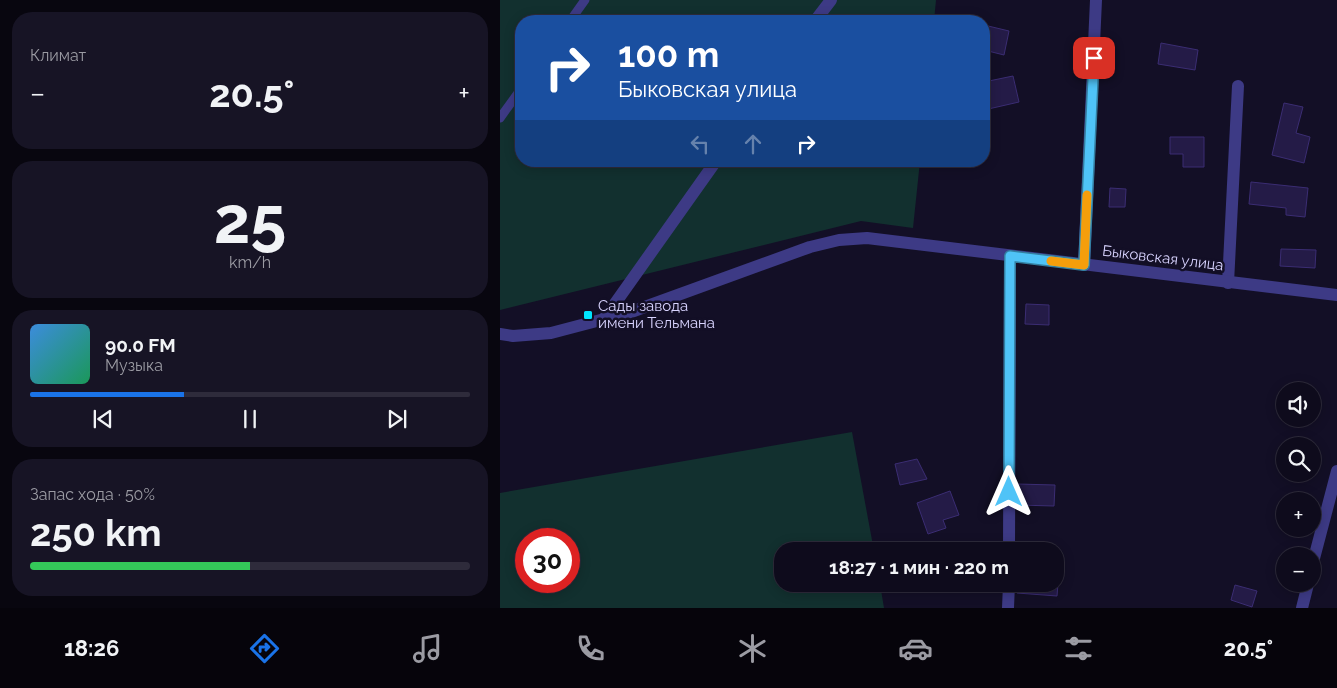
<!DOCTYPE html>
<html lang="ru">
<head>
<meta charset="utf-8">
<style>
	:root { --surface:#0e0b1c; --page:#171425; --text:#f1f3f6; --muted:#9b9ba3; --line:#2e2b3b; --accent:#1a73e8 }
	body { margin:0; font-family:Raleway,sans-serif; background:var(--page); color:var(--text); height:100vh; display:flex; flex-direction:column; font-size:19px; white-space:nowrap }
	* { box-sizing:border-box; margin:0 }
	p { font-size:16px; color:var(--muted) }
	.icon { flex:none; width:28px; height:28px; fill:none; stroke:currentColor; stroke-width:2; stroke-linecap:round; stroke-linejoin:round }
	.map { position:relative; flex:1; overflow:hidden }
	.panel { display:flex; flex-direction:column; gap:12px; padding:12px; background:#08060f; width:500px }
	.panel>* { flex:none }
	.banner { position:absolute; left:15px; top:15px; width:475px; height:152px; border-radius:20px; box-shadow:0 2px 12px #0003,0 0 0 1px var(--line); background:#1a4fa0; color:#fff; overflow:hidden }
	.fabs { position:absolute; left:776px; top:382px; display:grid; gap:10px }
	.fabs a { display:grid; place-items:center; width:45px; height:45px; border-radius:50%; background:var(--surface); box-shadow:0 2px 12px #0003,0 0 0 1px var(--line); font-size:25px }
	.speed { position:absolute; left:15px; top:528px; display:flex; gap:10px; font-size:25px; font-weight:700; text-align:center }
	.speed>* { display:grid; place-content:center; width:65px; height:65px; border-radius:50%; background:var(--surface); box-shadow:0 2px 12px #0003,0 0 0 1px var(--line); line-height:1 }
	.speed .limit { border:8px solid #d22; background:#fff; color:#111 }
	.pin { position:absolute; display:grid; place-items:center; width:42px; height:42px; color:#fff; margin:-21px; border-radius:10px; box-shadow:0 2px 8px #0006 }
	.me { position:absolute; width:55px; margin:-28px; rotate:0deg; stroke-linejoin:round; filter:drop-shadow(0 0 4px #0008) }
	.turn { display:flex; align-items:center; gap:18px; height:105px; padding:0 20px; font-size:22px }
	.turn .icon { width:65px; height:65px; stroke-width:2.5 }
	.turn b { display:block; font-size:35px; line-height:42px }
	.lanes { display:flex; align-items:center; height:48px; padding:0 20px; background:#0003; justify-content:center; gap:25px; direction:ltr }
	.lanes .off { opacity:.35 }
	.big { font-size:38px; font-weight:700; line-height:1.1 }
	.panel .card { flex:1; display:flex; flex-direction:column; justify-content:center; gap:8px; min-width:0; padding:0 18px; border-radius:20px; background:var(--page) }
	.panel .dial { align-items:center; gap:0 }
	.dial b { font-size:65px; line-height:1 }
	.song { display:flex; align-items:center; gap:15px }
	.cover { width:60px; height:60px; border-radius:8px; background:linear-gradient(135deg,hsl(210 70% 55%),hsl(150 70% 35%)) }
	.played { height:5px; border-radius:2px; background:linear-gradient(90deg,var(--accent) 35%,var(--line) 35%) }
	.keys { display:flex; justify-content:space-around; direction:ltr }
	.heat { display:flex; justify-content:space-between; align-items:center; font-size:28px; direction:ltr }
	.charge { height:8px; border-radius:4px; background:linear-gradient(90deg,#34c759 50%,var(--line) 0) }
	.trip { position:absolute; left:274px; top:542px; width:290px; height:50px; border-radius:20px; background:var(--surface); box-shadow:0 2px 12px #0003,0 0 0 1px var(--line); font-weight:700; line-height:50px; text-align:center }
	.tabs { display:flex; height:80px; justify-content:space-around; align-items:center; background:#06040b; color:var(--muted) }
	.tabs .icon { width:35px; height:35px }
	.tabs .on { color:var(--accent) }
	.tabs b { font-size:22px; color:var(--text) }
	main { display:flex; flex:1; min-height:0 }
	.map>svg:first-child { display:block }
</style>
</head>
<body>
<main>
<section class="panel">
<div class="card"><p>Климат</p>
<div class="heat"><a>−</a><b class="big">20.5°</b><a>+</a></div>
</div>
<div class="card dial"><b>25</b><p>km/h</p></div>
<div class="card">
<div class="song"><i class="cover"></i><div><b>90.0 FM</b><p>Музыка</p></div></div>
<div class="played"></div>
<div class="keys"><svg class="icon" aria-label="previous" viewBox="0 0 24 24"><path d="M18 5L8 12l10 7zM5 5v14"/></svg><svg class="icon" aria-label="pause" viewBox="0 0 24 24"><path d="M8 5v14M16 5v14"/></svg><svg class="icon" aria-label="next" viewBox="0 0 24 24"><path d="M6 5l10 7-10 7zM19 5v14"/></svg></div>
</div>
<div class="card"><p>Запас хода · 50%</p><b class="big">250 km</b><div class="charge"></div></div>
</section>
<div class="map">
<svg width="837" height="608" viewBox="0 0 837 608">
	<rect width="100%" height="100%" fill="#130f26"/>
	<g fill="#12302f" fill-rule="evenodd">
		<polygon points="0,0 436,0 434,21 21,21 21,161 420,161 413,228 361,221 0,310"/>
		<path d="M352,432L374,551H282V584H380L384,608H0V493ZM26,539H69V581H26Z"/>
	</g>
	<g fill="#241b47" stroke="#3b2d73">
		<polygon points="484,25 509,31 504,55 484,50"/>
		<polygon points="661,43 698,50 695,70 658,64"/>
		<polygon points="513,76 519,102 484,110 484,82"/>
		<polygon points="784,103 803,107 796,133 810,137 804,163 772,155"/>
		<polygon points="670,137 704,137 704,167 683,167 683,154 670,154"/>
		<polygon points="751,182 808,188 805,217 786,215 786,208 749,204"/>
		<polygon points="610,188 626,189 625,207 609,207"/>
		<polygon points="781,249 816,250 815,268 780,266"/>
		<polygon points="526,304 549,305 549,325 525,324"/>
		<polygon points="417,459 427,479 400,485 395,464"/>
		<polygon points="517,484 555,485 554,506 517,505"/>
		<polygon points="450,491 459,515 443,520 446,528 428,534 417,503"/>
		<polygon points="517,584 558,584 557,596 517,593"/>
		<polygon points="735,585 757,591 752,607 731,600"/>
	</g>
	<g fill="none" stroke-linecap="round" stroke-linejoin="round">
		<g stroke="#3d3a85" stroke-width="9">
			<polyline points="70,21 85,0"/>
			<polyline points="0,118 21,89"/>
		</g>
		<g stroke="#3d3a85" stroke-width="12">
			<polyline points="315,21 331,0"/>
			<polyline points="584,265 596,0"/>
			<polyline points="728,283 738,86"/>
			<polyline points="104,319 216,161"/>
			<polyline points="509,551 510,256"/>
			<polyline points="812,566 837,471"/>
			<polyline points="508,608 509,584"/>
			<polyline points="802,608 808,584"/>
		</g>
		<polyline stroke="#3d3a85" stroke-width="12" points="0,334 13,336 51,333 131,312 310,247 339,240 367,238 837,295"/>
	</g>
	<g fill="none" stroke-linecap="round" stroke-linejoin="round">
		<g stroke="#337fa1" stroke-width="12">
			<polyline id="route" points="509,492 510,256 584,265 594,58"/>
		</g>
		<use href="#route" stroke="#4fc3f7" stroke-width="9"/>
		<polyline stroke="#f59e0b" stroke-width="9" points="551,261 584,265 587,195"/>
	</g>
	<rect fill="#00e5ff" stroke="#130f26" stroke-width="2" x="83" y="310" width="10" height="10" rx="2.5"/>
	<g text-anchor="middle" stroke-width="5" stroke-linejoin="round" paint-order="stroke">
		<g font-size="15" fill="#d9d4ff" stroke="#130f26">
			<text transform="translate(663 258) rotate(7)" y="5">Быковская улица</text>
		</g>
		<g font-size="15" fill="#d9d4ff" stroke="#130f26" text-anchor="start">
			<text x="98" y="311">Сады завода<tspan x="98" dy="17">имени Тельмана</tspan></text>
		</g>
	</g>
</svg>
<div class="fabs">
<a><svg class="icon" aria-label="sound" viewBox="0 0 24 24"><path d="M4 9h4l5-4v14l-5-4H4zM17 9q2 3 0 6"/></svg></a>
<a><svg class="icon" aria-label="search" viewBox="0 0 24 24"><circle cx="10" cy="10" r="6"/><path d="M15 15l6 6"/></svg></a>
<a>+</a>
<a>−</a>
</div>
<div class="speed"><div class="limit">30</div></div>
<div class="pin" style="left:594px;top:58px;background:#d93025"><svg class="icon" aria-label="arrive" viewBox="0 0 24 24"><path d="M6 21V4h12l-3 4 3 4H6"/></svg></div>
<svg class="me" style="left:509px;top:492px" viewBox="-20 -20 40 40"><path d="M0-17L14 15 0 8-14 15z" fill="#4fc3f7" stroke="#fff" stroke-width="4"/></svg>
<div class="trip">18:27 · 1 мин · 220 m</div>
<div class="banner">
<div class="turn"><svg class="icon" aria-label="right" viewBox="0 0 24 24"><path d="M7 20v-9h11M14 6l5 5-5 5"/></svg><div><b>100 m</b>Быковская улица</div></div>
<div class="lanes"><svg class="icon off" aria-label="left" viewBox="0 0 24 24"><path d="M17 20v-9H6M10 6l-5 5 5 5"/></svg><svg class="icon off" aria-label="ahead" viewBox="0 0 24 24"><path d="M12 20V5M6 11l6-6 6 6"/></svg><svg class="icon" aria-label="right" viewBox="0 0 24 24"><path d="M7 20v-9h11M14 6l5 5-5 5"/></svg></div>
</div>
</div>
</main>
<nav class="tabs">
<b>18:26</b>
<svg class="icon on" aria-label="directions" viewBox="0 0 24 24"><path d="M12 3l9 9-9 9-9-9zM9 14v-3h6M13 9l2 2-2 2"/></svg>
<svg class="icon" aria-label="music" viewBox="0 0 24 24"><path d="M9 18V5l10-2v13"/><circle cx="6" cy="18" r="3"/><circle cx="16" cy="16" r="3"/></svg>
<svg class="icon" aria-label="phone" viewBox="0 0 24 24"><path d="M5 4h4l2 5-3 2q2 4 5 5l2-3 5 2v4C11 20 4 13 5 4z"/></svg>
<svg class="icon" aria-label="climate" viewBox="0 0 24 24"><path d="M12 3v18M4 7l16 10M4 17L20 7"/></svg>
<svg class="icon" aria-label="car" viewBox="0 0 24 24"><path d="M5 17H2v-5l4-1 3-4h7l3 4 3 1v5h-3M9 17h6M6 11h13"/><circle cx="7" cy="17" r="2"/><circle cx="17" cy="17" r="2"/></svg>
<svg class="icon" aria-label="filters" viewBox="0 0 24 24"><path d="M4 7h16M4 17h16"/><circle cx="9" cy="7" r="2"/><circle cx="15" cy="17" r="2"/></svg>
<b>20.5°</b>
</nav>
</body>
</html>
